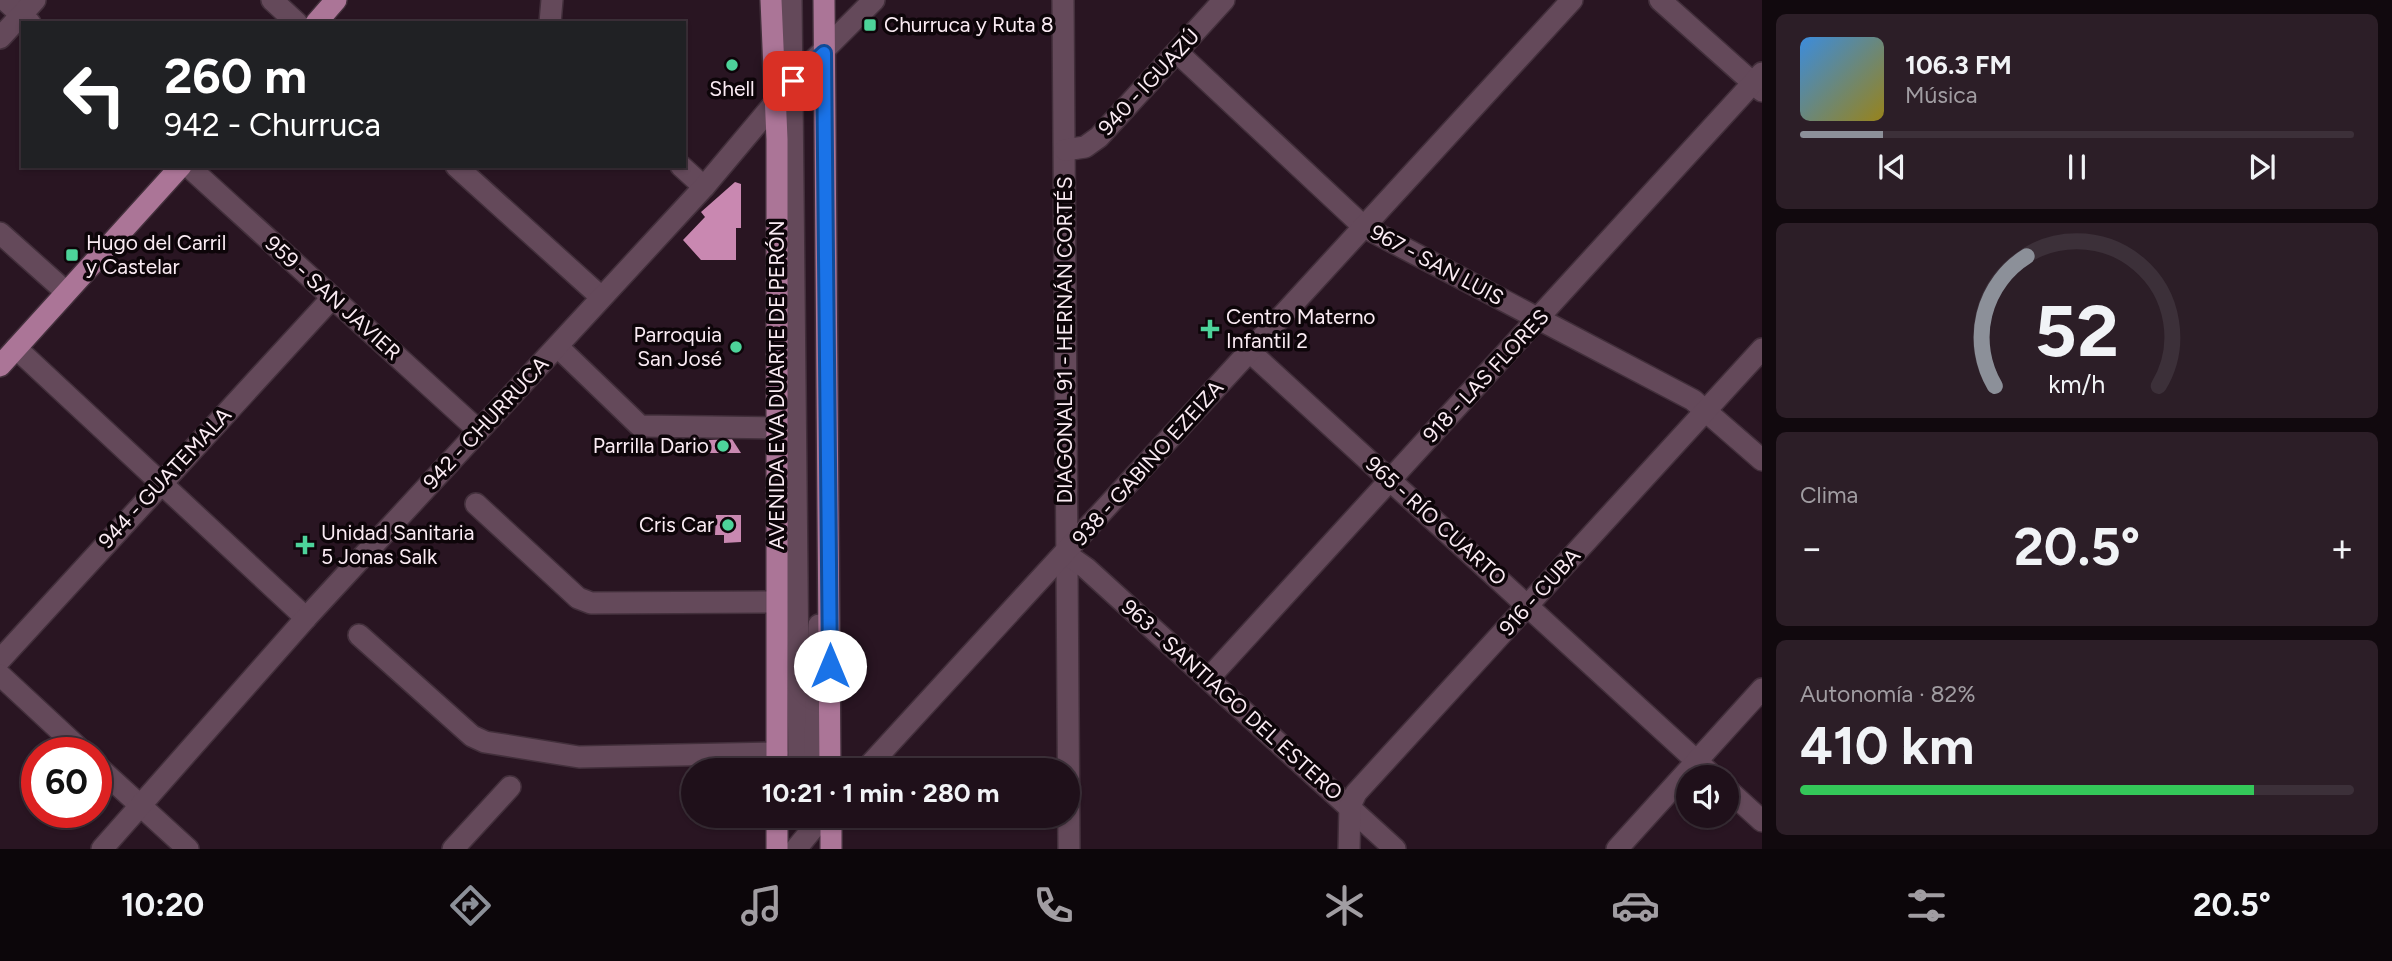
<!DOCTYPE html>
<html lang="es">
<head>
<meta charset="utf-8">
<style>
	:root { --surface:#1f101a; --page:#2c1e27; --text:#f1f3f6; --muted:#a19da2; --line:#3c3039; --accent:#8c9099 }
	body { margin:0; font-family:Figtree,sans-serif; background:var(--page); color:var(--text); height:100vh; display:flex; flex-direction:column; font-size:26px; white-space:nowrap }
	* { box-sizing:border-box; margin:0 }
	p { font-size:23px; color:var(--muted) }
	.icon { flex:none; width:38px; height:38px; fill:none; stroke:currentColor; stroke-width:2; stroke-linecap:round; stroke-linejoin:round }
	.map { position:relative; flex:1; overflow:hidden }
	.panel { display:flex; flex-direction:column; gap:14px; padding:14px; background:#11090e; width:630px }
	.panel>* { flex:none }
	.top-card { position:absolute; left:21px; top:21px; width:665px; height:147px; border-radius:0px; box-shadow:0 2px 5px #0004,0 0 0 2px var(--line); background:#202124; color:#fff; overflow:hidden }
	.buttons { position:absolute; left:1676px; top:765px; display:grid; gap:14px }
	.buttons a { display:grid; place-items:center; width:63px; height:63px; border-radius:50%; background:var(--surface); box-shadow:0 2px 5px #0004,0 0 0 2px var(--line); font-size:35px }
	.speed { position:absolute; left:21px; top:737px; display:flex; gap:14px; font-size:35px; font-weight:700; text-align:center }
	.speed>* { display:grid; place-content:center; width:91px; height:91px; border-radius:50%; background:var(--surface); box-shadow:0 2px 5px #0004,0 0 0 2px var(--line); line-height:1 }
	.speed .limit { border:10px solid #d22; background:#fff; color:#111 }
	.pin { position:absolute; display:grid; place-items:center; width:60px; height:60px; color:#fff; margin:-30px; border-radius:14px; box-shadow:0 4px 10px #0006 }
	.me { position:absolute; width:77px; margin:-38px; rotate:0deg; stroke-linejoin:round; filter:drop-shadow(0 0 5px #0008) }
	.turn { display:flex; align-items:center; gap:24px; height:147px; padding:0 28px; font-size:32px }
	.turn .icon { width:91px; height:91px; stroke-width:2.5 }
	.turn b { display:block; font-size:49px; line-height:60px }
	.big { font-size:52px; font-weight:700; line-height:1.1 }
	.panel .widget { flex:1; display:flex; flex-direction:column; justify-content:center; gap:10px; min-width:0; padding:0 24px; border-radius:10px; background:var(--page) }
	.panel .dial { align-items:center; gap:0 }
	.dial svg { height:182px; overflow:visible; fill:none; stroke:var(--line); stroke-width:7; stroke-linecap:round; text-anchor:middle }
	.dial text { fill:var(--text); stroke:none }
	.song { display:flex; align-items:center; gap:21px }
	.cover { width:84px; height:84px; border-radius:10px; background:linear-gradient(135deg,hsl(210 70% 55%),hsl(50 70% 35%)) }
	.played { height:7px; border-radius:4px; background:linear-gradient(90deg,var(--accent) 15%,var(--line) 15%) }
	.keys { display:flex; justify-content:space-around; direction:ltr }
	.heat { display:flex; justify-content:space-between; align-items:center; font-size:38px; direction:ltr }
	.charge { height:10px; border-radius:5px; background:linear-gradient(90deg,#34c759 82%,var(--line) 0) }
	.trip { position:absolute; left:681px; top:758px; width:399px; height:70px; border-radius:35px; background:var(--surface); box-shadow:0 2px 5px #0004,0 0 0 2px var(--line); font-weight:700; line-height:70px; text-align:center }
	.dock { display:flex; height:112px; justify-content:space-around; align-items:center; background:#0c060a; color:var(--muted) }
	.dock .icon { width:49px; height:49px }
	.dock .current { color:var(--accent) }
	.dock b { font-size:32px; color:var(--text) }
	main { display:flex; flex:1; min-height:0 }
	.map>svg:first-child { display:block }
</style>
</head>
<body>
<main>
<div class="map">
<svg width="1762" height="849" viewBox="0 0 1762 849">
	<rect width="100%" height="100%" fill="#291522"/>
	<g fill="#c988b1">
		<polygon points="735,182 741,184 741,228 736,228 736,260 701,260 683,240 705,217 701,212"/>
		<polygon points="732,439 741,453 709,453 709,440"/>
		<polygon points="716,515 741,515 741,542 724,543 724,535 715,535"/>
	</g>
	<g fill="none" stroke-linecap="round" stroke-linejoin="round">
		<g stroke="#422f3b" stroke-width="24">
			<g id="minor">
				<polyline points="5,0 30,23"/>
				<polyline points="272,0 297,23"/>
				<polyline points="791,0 799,770"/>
				<polyline points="1063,0 1069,849"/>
				<polyline points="1660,0 1762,91"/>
				<polyline points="550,23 552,0"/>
				<polyline points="0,38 35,0"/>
				<polyline points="1177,52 1364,227 1693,400 1762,460"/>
				<polyline points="1065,150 1085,147 1099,137 1224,0"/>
				<polyline points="188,166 478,430"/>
				<polyline points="456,166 601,297"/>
				<polyline points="681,166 704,187"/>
				<polyline points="0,233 66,292"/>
				<polyline points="558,347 640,426 777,428"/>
				<polyline points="16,348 306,618"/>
				<polyline points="1249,351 1714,777"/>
				<polyline points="476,504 578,598 591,603 777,602"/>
				<polyline points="1066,554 1086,568 1395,849"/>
				<polyline points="359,635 472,736 485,742 579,757 777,753"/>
				<polyline points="0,660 332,298"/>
				<polyline points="0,675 83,752"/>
				<polyline points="1209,678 1762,73"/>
				<polyline points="96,765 188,849"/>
				<polyline points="814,770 819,625"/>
				<polyline points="865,770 1572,0"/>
				<polyline points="1727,789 1762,821"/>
				<polyline points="102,849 306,618 704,187 793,81 874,0"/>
				<polyline points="453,849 510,787"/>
				<polyline points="796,849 823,816"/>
				<polyline points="1349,849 1350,806 1356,793 1762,349"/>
				<polyline points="1617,849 1762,689"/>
			</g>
		</g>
		<g stroke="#422f3b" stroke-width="24">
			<g id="major">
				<polyline points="771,0 777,139 777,770"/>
				<polyline points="824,0 830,770"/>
				<polyline points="316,23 336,0"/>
				<polyline points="0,366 181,166"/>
				<polyline points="777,816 777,849"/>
				<polyline points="831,816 831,849"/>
			</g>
		</g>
		<use href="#minor" stroke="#64495a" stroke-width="21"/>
		<use href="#major" stroke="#ab7597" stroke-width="21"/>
	</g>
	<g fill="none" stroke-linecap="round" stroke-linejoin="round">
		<g stroke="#114b97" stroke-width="18">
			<polyline id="route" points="793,81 824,53 830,666"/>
		</g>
		<use href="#route" stroke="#1a73e8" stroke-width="12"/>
	</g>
	<g fill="#4dd39a" stroke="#0d0509" stroke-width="2.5">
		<rect x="863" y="18" width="14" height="14" rx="3.5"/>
		<circle cx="732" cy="65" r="7"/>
		<rect x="65" y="248" width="14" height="14" rx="3.5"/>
		<path d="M1206.5 318.5h7v7h7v7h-7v7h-7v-7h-7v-7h7z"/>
		<circle cx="736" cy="347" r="7"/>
		<circle cx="723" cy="446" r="7"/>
		<circle cx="728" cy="525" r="7"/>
		<path d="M301.5 534.5h7v7h7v7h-7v7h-7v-7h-7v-7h7z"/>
	</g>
	<g text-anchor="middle" stroke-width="7" stroke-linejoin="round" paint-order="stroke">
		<g font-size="21" fill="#faebf3" stroke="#0d0509" text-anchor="start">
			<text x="884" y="32">Churruca y Ruta 8</text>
			<text x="732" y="96" text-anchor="middle">Shell</text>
			<text x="86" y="250">Hugo del Carril<tspan x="86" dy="24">y Castelar</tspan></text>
			<text x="1226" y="324">Centro Materno<tspan x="1226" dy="24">Infantil 2</tspan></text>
			<text x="722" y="342" text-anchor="end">Parroquia<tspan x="722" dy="24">San José</tspan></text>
			<text x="709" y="453" text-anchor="end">Parrilla Dario</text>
			<text x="714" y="532" text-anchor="end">Cris Car</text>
			<text x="321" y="540">Unidad Sanitaria<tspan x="321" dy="24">5 Jonas Salk</tspan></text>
		</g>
		<g font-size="21" fill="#faebf3" stroke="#0d0509">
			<text transform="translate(1149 82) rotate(-47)" y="7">940 - IGUAZÚ</text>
			<text transform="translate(1437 265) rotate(28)" y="7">967 - SAN LUIS</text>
			<text transform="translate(333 298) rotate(42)" y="7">959 - SAN JAVIER</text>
			<text transform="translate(1065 340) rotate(-90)" y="7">DIAGONAL 91 - HERNÁN CORTÉS</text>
			<text transform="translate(1486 376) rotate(-47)" y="7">918 - LAS FLORES</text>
			<text transform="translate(777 385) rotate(-90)" y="7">AVENIDA EVA DUARTE DE PERÓN</text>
			<text transform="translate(486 423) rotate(-47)" y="7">942 - CHURRUCA</text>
			<text transform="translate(1148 463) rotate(-48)" y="7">938 - GABINO EZEIZA</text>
			<text transform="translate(165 478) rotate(-47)" y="7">944 - GUATEMALA</text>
			<text transform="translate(1436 521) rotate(42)" y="7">965 - RÍO CUARTO</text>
			<text transform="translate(1540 592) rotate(-48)" y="7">916 - CUBA</text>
			<text transform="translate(1232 700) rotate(42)" y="7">963 - SANTIAGO DEL ESTERO</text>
		</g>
	</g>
</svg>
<div class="buttons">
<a><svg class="icon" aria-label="sound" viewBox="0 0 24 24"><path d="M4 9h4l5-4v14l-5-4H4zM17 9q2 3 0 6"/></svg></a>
</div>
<div class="speed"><div class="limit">60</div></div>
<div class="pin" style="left:793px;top:81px;background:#d93025"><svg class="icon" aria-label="arrive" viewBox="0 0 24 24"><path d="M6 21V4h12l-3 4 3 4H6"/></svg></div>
<svg class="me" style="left:830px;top:666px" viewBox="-20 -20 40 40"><circle r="19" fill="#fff"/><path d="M0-13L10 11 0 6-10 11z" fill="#1a73e8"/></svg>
<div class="trip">10:21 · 1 min · 280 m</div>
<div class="top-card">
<div class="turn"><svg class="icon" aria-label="left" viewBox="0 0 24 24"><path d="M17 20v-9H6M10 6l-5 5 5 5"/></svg><div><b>260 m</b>942 - Churruca</div></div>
</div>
</div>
<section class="panel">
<div class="widget">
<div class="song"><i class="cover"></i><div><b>106.3 FM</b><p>Música</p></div></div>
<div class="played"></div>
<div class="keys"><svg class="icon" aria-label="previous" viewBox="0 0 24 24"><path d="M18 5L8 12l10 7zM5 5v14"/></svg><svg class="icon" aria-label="pause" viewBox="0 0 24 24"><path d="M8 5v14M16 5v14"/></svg><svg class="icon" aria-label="next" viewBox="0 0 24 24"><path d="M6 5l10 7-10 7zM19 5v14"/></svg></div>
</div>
<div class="widget dial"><svg viewBox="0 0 100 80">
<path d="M14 69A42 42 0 1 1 86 69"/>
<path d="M14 69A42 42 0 0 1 28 12" stroke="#8c9099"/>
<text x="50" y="56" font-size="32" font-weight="700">52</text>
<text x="50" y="72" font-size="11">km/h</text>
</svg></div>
<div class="widget"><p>Clima</p>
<div class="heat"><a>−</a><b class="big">20.5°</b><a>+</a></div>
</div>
<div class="widget"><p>Autonomía · 82%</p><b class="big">410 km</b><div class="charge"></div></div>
</section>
</main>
<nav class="dock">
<b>10:20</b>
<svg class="icon current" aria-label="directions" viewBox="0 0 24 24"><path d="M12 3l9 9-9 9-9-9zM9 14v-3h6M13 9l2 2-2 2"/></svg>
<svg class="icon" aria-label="music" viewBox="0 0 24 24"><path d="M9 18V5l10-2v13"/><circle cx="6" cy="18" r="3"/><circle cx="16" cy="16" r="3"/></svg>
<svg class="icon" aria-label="phone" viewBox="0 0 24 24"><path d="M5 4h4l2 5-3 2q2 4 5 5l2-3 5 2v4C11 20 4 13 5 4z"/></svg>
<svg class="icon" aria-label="climate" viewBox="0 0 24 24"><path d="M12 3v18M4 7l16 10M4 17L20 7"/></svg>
<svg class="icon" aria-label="car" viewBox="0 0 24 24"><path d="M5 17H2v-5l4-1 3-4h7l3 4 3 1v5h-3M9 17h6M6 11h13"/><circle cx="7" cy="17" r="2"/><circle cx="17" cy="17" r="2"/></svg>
<svg class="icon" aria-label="filters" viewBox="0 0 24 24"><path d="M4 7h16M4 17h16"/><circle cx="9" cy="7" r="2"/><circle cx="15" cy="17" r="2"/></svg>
<b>20.5°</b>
</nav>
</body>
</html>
